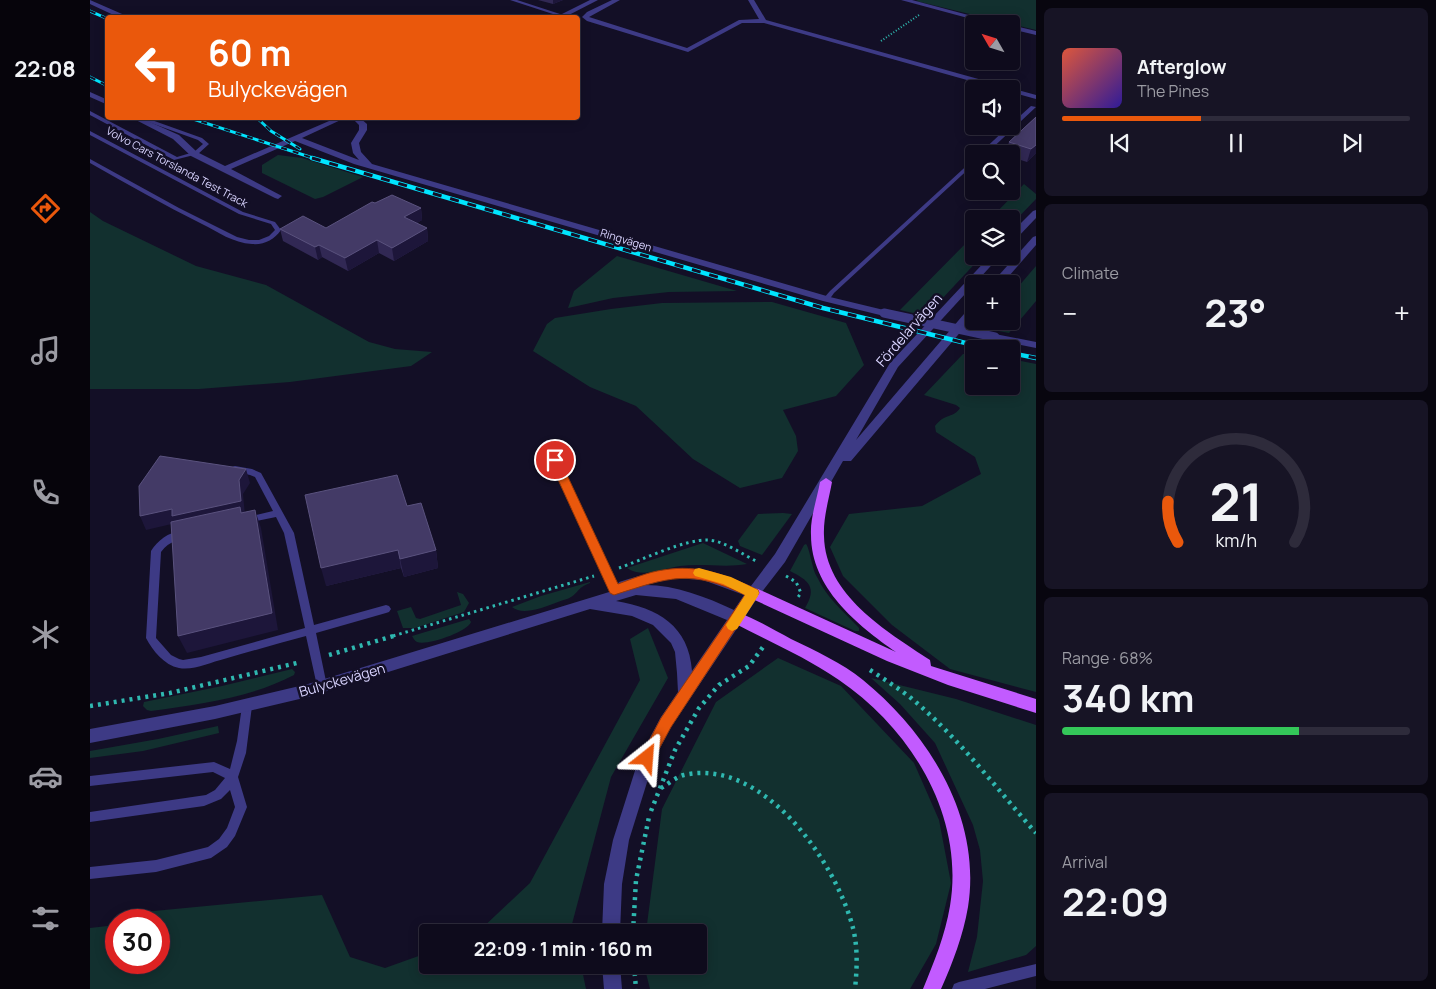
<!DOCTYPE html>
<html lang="en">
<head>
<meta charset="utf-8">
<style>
	:root { --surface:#0e0b1c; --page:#171425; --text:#f1f3f6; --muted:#9b9ba3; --line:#2e2b3b; --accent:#ea580c }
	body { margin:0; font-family:Manrope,sans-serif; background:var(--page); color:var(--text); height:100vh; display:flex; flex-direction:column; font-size:19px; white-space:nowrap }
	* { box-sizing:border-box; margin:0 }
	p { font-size:16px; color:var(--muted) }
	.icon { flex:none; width:28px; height:28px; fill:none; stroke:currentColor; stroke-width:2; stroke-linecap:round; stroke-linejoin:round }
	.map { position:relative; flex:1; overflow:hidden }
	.panel { display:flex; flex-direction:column; gap:8px; padding:8px; background:#08060f; width:400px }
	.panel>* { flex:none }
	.hud { position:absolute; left:15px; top:15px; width:475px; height:105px; border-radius:5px; box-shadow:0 2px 12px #0003,0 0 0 1px var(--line); background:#ea580c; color:#fff; overflow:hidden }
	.needle { width:32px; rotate:309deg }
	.tools { position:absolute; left:875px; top:15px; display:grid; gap:10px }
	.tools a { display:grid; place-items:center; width:55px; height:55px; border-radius:5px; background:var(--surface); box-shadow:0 2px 12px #0003,0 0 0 1px var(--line); font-size:25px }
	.speed { position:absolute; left:15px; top:909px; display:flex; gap:10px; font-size:25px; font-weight:700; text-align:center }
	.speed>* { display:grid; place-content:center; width:65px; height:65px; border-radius:50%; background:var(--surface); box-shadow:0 2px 12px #0003,0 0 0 1px var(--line); line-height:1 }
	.speed .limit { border:8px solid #d22; background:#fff; color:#111 }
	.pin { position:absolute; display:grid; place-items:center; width:42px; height:42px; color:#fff; margin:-21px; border:2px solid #fff; border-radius:50%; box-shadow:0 1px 5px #0007 }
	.me { position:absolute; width:55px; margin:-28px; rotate:28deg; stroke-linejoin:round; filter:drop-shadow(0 0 4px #0008) }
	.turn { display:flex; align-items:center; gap:18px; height:105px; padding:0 20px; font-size:22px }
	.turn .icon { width:65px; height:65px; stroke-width:2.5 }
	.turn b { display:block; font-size:35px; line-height:42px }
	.big { font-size:38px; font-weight:700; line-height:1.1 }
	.panel .card { flex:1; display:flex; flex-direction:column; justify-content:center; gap:8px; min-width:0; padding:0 18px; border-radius:8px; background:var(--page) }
	.panel .dial { align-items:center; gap:0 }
	.dial svg { height:130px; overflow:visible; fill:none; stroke:var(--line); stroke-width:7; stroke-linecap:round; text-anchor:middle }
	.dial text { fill:var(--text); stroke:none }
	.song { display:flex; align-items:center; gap:15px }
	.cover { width:60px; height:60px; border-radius:8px; background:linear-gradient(135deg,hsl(10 70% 55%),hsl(250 70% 35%)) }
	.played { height:5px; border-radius:2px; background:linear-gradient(90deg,var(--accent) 40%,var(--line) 40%) }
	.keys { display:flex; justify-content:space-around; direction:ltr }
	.heat { display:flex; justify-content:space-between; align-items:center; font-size:28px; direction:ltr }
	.charge { height:8px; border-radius:4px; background:linear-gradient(90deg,#34c759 68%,var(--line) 0) }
	.trip { position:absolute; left:329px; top:924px; width:288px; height:50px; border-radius:5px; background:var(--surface); box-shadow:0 2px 12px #0003,0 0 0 1px var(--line); font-weight:700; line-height:50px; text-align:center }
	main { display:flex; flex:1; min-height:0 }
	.menu { display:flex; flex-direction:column; width:90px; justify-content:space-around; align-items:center; background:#06040b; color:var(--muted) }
	.menu .icon { width:35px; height:35px }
	.menu .selected { color:var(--accent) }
	.menu b { font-size:22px; color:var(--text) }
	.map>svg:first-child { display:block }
</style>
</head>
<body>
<main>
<nav class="menu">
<b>22:08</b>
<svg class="icon selected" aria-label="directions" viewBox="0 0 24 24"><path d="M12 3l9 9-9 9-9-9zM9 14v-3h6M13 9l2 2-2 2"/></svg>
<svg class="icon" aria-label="music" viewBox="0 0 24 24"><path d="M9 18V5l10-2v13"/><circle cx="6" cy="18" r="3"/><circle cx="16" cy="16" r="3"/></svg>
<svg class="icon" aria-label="phone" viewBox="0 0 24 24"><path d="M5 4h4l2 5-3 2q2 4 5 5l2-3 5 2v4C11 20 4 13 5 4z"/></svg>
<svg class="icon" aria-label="climate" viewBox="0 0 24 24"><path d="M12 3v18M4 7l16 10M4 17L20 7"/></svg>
<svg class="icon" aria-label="car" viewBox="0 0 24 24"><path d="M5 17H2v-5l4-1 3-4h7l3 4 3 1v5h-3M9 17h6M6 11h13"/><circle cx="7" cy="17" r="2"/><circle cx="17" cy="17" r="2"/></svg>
<svg class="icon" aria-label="filters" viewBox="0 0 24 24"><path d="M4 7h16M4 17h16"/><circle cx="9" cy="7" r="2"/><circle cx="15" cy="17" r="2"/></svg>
</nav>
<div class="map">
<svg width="946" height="989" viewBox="0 0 946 989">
	<rect width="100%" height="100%" fill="#130f26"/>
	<g fill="#12302f">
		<polygon points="828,0 946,0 946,30 826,1"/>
		<polygon points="188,155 212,158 273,177 233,197 225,199 172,173 172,165"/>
		<polygon points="934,184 946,194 946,199 921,225 921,219 900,219"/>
		<polygon points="0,212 13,221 106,266 176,285 279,342 305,349 342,352 321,366 200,382 109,389 0,389"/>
		<polygon points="884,235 884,256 892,256 836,316 810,310"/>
		<polygon points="527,256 647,291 579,292 523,298 478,308 484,291"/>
		<polygon points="946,266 946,301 919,333 893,328 899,321 921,321 921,295"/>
		<polygon points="682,302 756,323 774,365 746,396 693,410 706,436 708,451 692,478 650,488 603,459 546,406 500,387 443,351 457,324 465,318 521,309 572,303"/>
		<path d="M873,354H884V386H921V359L946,364V692L860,669L802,625L753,576L740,547L759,514L832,506L891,474L885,457L846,432L845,426C855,413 864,418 870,408L866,405L834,395Z"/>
		<polygon points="693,513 702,514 672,555 650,546 648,541 668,514"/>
		<path d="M613,543L657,564C635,568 613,563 590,566C573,568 553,579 537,568Z"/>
		<path d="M716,544C720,549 722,569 727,577C737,598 753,611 769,628V631H765L715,608C728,587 718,580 700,571L714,545Z"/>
		<path d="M500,582V583C486,588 488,595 477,599C463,603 435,618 422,607L451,596Z"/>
		<polygon points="367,592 373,594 379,603 374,612 325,628 313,628 307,611 321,607 326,618 330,619 371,605"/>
		<path d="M379,619L381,622C377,632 337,646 327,642C324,640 324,639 322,636Z"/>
		<polygon points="558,628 578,678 521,777 482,924 484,932 388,932 440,883 550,680 540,639"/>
		<polygon points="688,658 751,686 824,763 849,820 861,883 846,944 820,989 560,989 554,965 608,965 608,932 556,932 572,809 626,702"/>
		<path d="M202,669L205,672L204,675C160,698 110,704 61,711L57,710L53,706L54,702L132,686Z"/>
		<polygon points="781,678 866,699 946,725 946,946 936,955 878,972 887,937 893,881 890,850 883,825 845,743 810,704"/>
		<polygon points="128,726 129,733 53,751 0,758 0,751 68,739"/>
		<polygon points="232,895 260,957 295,968 337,953 338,965 491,965 496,989 0,989 0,928 26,925 26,962 69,962 69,920 36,920 43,913"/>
	</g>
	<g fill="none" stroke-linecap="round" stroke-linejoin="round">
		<polyline stroke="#2fb8b0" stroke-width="2" stroke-dasharray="1 2" stroke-linecap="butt" points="791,41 829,15"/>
		<g stroke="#2fb8b0" stroke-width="3" stroke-dasharray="2.5 4" stroke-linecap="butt">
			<path d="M529,568C552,560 595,539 618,540C635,541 653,555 668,562"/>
			<polyline points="696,576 706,582 711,593 708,597"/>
			<polyline points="303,636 504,576"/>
		</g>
		<g stroke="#2fb8b0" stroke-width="4.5" stroke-dasharray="3 5" stroke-linecap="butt">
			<polyline points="239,655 307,635"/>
			<path d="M780,670C794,679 808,688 821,698C868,737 906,788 946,833"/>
			<polyline points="0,706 80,693 211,662"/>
			<path d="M571,788C578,784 586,777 594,775C673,757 746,862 763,928C768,948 767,969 765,989"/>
			<polyline points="561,811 585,750 609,708 629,685 659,666 673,647"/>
			<polyline points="543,932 546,880 559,817"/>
			<polyline points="544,965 546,989"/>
		</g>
		<g fill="#3d3a85" fill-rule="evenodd">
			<polygon points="420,0 427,0 473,15 469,16"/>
			<polygon points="941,106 946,107 896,154 889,154 919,126 921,126 921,124"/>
			<polygon points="0,111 87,157 104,152 113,144 108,140 50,119 50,118 56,118 112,138 119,144 108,154 84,160 0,115"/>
			<path d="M0,131L153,212L185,222L191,230C184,240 174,245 162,244C143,243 128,232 112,224C74,205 37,184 0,163V159L89,208L147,237L159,240H169L179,236L185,230L181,224L149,214L0,135Z"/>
			<polygon points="884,159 884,164 744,293 739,300 735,300 733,299 740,291"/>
			<polygon points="457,440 461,443 529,590 527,593 524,594 521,593 519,590 453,443"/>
			<path d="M145,466L162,469L171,473L204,533L224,625L296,605L299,606L301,609L299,612L296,613L226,633L237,686L236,689L232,690L228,689L227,686L216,636C189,643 162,651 134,659C121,662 103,671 89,668C74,665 63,651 56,638L61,551C68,540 82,529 95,532L97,534C89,541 80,540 71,552L66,638L81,655L89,659L93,660L111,657L215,628L194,533L186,517L156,523L153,522L152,520L153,518L183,511L165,477L160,475L142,471L141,469L142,467Z"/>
			<polygon points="157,701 161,703 162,706 156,753 148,777 157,807 145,836 137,847 121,858 66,872 0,879 0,867 66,860 118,847 129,839 137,828 145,807 140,790 131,799 114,806 0,822 0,812 116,795 125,790 135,778 123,772 0,786 0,776 124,762 140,769 147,741 152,706 153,703"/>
			<polygon points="946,964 946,976 895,989 862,989 864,984 869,982"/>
		</g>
		<g fill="#3d3a85" fill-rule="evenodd">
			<polygon points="0,0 39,17 40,18 30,18 0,4"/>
			<polygon points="500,0 508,0 473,18 464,18"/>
			<polygon points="522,0 530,0 499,17 597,48 649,20 669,19 658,0 664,0 676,20 946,95 946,99 921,92 921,89 909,89 674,23 652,23 598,52 497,21 492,17 497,12"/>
			<polygon points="811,0 822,0 912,24 900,24"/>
			<polygon points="921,25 946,31 946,35 921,29"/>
			<polygon points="0,92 18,100 18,105 0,97"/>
			<polygon points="42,118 51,118 89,135 107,152 135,166 246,118 255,118 212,138 269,160 263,153 261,143 269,130 269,125 262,118 270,118 277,124 277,130 269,143 271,152 282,164 740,297 798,311 799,313 794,316 733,301 264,164 205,141 141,169 192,196 188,199 185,198 101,156 83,139"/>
			<polygon points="946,210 946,218 924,241 921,242 921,233 943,211"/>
			<polygon points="946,236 946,245 912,284 901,284 943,237"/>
			<path d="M900,256H910L808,367L766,440L880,307L884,306V316L761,461H753L695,562L668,597L581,727L564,760L539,840L532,884L530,932H512L514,884L523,840L549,758L571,717L588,692L587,673L585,652L581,643L563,625L542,616L500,609L218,697L125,719L0,743V729L125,706L218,684L529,589L527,586L529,582C583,565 608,563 661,586L685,554L800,363ZM585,578L613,580L654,595L644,610C616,597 586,585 555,585ZM546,595L586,599L637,620L602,671C599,626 568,608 526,601Z"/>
			<polygon points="905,334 946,342 946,348 901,339 900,337"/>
			<polygon points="512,965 530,965 532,989 514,989"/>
		</g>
		<g fill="#c25bff" fill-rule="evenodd">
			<path d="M736,478L742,482C739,499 733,518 734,536C735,595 796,631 840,660L841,666L946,699V713L858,685L797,661L658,597L656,593L658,589L663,588L668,589L806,652C767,625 721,588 721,535C720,518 727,499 730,482Z"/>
			<path d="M647,612C666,619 684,630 701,639C726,651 752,663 773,680C839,734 892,818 878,907C873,936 863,962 851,989H833C844,962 855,936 860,906C875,816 821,729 749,680C716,657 678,641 642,622L640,618L642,614Z"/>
		</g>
		<g stroke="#00e5ff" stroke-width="3">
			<g id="rail-far1">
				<polyline points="0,11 18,19"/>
				<polyline points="0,77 18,86"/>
				<polyline points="100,118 226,159"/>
				<polyline points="167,118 181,131 210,149"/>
			</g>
		</g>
		<g stroke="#00e5ff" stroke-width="4.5">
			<g id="rail">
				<polyline points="222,158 733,308 900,349"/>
				<polyline points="921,353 946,358"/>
			</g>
		</g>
		<use href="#rail-far1" stroke="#130f26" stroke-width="2" stroke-dasharray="6" stroke-linecap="butt"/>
		<use href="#rail" stroke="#130f26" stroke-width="3" stroke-dasharray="9" stroke-linecap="butt"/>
		<polyline stroke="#3d3a85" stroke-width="9" points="794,313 905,337"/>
	</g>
	<g fill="#312854">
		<polygon points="448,0 473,0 463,4"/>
		<polygon points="946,117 946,153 937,162 921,157 921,154 915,154 919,142"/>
		<polygon points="331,208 332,220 327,223 337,228 338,241 304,261 289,253 258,271 232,257 228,260 193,241 190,229 236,228"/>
		<polygon points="317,506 346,550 348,568 314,577 311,568 236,586"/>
	</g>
	<g fill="#1d163a">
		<polygon points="463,0 473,0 463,4"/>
		<polygon points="946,145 946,153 937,162 941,149"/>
		<polygon points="331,208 332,220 315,230 314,217"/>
		<polygon points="337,228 338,241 304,261 302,248"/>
		<polygon points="287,240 289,253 258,271 255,258"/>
		<polygon points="229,245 232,257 228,260 225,247"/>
		<polygon points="156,469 160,483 153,494 155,515 86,523 56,530 50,516"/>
		<polygon points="165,510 171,528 188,630 97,653 88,636"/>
		<polygon points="308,550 311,568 236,586 231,568"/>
		<polygon points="346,550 348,568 314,577 310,559"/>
	</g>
	<g fill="#433a66" stroke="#5a527e">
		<polygon points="946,117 946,145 941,149 919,142"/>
		<polygon points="302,195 331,208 314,217 337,228 302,248 287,240 255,258 229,245 225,247 190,229 213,216 236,228 282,202 285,203"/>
		<polygon points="70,456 156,469 149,480 151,501 82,516 82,509 50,516 49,486"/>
		<polygon points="307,475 317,506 331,503 346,550 310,559 308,550 231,568 215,495"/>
		<polygon points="150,507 151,513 165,510 182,613 88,636 81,522"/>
	</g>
	<path fill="#ea580c" stroke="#983908" d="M465,456L470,460L528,584C542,579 558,572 573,570C609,564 636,575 668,590L669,593L581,727L562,762L557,764L552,762L550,758L571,718L655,595C600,569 580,577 524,595L520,593L459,460Z"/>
	<polygon fill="#f59e0b" points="609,568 641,577 668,590 669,593 668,596 647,629 642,631 638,629 636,625 655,595 633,584 605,576 603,573 605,569"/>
	<g text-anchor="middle" stroke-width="5" stroke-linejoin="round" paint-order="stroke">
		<g font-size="11" fill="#d9d4ff" stroke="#130f26">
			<text transform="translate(87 167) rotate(28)" y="4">Volvo Cars Torslanda Test Track</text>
			<text transform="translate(536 240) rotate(17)" y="4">Ringvägen</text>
		</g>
		<g font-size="14" fill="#d9d4ff" stroke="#130f26">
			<text transform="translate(819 330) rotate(-49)" y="5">Fördelarvägen</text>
			<text transform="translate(252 680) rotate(-16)" y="5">Bulyckevägen</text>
		</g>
	</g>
</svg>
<div class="tools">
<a><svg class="needle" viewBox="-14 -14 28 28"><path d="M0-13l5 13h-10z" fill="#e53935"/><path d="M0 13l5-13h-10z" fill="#9b9ba3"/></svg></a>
<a><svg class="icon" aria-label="sound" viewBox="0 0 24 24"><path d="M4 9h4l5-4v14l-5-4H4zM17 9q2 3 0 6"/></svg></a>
<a><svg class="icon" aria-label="search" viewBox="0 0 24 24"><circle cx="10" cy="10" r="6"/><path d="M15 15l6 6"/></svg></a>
<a><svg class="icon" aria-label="layers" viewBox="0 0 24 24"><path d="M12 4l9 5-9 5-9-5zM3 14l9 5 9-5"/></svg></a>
<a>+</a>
<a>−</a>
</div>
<div class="speed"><div class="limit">30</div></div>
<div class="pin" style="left:465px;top:460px;background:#d93025"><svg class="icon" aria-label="arrive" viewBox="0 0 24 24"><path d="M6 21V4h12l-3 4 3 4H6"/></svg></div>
<svg class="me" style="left:557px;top:758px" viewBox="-20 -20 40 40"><path d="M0-17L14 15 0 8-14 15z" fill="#ea580c" stroke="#fff" stroke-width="4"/></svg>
<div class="trip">22:09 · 1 min · 160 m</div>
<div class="hud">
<div class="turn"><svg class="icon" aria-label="left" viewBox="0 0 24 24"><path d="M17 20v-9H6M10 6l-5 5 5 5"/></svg><div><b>60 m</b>Bulyckevägen</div></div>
</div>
</div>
<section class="panel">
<div class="card">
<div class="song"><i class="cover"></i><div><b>Afterglow</b><p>The Pines</p></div></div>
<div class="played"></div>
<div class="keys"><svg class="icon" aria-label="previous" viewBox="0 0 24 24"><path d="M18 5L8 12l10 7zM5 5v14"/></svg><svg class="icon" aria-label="pause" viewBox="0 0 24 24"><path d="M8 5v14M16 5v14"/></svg><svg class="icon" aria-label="next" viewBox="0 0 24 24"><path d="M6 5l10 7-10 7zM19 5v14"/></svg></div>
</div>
<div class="card"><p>Climate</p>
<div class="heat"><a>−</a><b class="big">23°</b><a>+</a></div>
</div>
<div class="card dial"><svg viewBox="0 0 100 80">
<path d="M14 69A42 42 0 1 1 86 69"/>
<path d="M14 69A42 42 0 0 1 8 44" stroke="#ea580c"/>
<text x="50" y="56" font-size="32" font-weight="700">21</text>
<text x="50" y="72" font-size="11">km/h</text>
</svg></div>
<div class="card"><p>Range · 68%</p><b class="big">340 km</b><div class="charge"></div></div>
<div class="card"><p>Arrival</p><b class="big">22:09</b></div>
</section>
</main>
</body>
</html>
